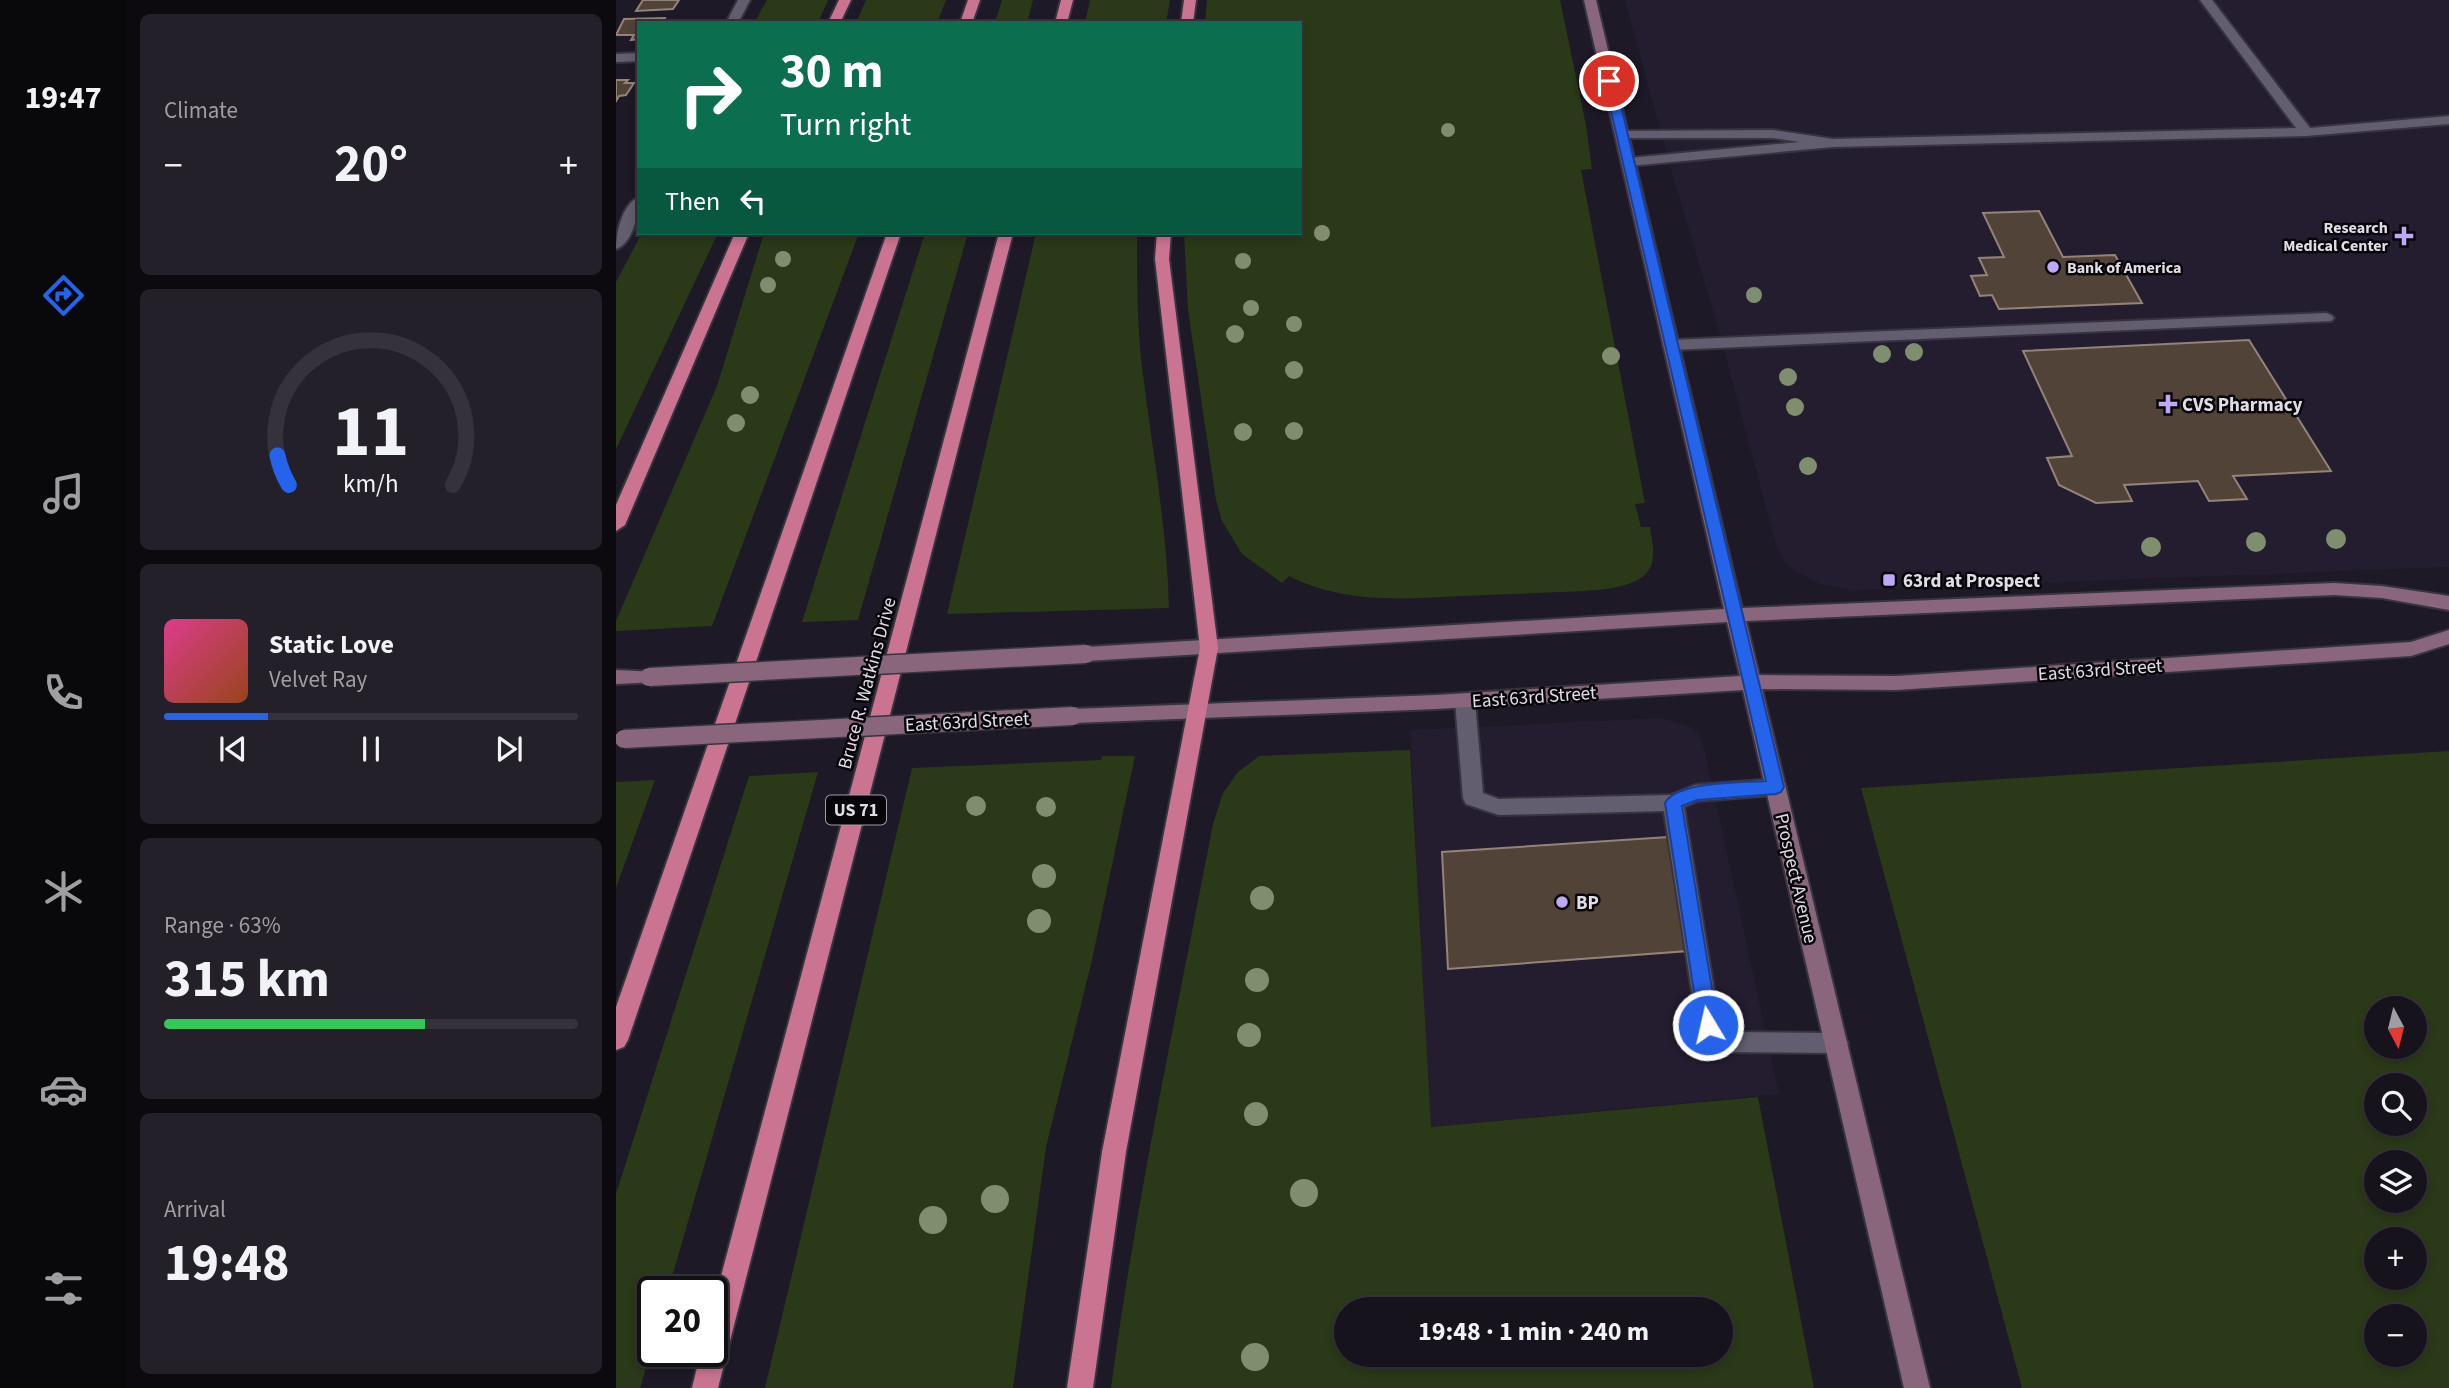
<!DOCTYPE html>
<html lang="en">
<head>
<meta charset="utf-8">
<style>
	:root { --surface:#16131c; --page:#232029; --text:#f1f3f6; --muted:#9e9ea3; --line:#35323b; --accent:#2563eb }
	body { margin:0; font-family:"Source Sans 3",sans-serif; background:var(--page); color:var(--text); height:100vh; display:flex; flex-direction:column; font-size:26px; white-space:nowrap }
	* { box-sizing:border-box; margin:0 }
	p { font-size:23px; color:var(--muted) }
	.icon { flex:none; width:38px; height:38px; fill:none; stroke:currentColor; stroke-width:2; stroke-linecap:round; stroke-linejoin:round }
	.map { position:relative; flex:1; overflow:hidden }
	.drawer { display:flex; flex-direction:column; gap:14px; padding:14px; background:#0c0a0f; width:490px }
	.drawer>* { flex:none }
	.hud { position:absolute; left:21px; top:21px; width:665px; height:214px; border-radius:0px; box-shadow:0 4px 10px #0003,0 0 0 2px var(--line); background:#0b6e4f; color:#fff; overflow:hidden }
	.needle { width:46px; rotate:173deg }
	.fabs { position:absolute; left:1748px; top:996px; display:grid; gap:14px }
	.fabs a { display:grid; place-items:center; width:63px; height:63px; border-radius:50%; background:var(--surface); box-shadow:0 4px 10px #0003,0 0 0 2px var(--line); font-size:35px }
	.speed { position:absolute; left:21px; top:1276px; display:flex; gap:14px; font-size:35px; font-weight:700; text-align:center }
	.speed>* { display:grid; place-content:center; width:91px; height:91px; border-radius:50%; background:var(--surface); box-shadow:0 4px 10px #0003,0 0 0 2px var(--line); line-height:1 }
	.speed .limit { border:4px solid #111; border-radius:10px; background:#fff; color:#111 }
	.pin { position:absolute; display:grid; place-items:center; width:60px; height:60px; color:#fff; margin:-30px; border:4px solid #fff; border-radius:50%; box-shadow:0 2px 7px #0007 }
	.me { position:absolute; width:77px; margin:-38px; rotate:351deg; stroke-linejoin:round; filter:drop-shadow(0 0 5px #0008) }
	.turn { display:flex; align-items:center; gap:24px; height:147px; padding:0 28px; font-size:32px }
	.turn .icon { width:91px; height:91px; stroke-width:2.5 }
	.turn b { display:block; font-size:49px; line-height:60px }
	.then { display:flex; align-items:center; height:66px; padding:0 28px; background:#0003; gap:14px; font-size:26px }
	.big { font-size:52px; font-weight:700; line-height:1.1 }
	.drawer .widget { flex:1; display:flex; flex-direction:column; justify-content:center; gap:10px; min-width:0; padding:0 24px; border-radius:10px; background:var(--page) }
	.drawer .dial { align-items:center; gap:0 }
	.dial svg { height:182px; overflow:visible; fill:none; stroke:var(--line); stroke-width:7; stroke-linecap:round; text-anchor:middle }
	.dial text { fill:var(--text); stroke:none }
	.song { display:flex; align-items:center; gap:21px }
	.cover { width:84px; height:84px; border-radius:10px; background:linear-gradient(135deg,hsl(330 70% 55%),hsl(20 70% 35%)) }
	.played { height:7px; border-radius:4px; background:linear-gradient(90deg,var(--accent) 25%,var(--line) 25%) }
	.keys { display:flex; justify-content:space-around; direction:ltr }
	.heat { display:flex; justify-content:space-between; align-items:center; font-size:38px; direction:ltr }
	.charge { height:10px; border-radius:5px; background:linear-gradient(90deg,#34c759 63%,var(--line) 0) }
	.trip { position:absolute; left:718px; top:1297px; width:399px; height:70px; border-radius:35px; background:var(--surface); box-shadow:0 4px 10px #0003,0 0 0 2px var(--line); font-weight:700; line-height:70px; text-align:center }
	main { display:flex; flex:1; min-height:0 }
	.tab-bar { display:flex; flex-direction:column; width:126px; justify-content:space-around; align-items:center; background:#09080b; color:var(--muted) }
	.tab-bar .icon { width:49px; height:49px }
	.tab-bar .active { color:var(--accent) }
	.tab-bar b { font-size:32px; color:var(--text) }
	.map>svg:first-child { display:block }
</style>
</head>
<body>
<main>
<nav class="tab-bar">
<b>19:47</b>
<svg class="icon active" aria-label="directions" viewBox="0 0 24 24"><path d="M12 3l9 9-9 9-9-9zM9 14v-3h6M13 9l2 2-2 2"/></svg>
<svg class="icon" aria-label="music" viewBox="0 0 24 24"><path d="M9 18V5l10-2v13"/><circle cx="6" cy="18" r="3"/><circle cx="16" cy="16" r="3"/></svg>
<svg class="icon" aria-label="phone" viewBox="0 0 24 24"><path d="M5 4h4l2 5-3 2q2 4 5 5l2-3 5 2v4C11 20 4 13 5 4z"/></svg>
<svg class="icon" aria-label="climate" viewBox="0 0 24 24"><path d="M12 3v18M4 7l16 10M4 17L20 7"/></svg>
<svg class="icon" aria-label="car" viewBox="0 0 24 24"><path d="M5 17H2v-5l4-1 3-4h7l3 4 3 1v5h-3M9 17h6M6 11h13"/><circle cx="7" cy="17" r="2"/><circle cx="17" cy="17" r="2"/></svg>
<svg class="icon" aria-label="filters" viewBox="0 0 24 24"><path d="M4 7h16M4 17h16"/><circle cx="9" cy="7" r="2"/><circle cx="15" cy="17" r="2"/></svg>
</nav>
<section class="drawer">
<div class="widget"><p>Climate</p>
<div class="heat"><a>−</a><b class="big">20°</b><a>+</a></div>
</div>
<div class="widget dial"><svg viewBox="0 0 100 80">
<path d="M14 69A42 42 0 1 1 86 69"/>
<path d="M14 69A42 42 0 0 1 9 56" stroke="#2563eb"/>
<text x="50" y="56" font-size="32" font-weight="700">11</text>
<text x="50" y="72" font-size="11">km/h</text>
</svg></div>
<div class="widget">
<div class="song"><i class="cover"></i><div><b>Static Love</b><p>Velvet Ray</p></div></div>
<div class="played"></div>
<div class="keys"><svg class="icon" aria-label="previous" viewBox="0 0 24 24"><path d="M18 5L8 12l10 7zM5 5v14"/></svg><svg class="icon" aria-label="pause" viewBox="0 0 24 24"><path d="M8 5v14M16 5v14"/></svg><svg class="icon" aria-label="next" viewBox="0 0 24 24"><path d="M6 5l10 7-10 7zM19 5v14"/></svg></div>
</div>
<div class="widget"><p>Range · 63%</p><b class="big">315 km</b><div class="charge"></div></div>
<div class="widget"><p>Arrival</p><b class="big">19:48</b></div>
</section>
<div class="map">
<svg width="1833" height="1388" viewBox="0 0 1833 1388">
	<rect width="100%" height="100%" fill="#1d1926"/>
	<g fill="#241d30">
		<polygon points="1009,0 1833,0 1833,567 1236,590 1204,584 1179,571 1168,562 1159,542 1102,327 1056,173"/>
		<polygon points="1045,718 1075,727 1083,735 1089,751 1163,1094 814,1127 794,730"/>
	</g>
	<g fill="#2a3918" fill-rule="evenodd">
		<polygon points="151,0 212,0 202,23 138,23"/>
		<polygon points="250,0 330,0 321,23 240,23"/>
		<polygon points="386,0 417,0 411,23 379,23"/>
		<polygon points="474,0 554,0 550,23 469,23"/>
		<path d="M591,0H944L970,125L976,169L965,170L1029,503L1019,504L1025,527H1034C1035,536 1038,546 1037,555C1037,587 992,589 969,591C928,593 887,594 846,596C786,599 728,604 673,576L666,583L626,554L606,521L600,500L572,310L568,233H684V23H589Z"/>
		<polygon points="26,233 102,233 0,449 0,282"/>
		<polygon points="148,233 243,233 96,626 0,631 0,621 101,386"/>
		<polygon points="309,233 352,233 242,620 186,622"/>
		<path d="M420,233H521C521,278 521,323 526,367C536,448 551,527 553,608L331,614Z"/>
		<path d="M794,750L815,1127L1142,1097L1198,1388H495C520,1199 561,1012 597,824L607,793L622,772L643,756ZM1104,1309V1354H730V1309Z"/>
		<path d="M1833,751V1388H1406L1245,788ZM1760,1008H1799V1046H1760ZM1760,1085H1799V1124H1760ZM1760,1162H1799V1200H1760ZM1760,1239H1799V1278H1760ZM1799,1316V1354H1760V1316Z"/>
		<polygon points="486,756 519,756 476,960 430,1147 397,1388 149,1388 296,768 485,760"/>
		<polygon points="202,772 52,1291 37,1292 37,1344 24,1388 0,1388 0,1194 133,776"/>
		<polygon points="39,780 0,888 0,782"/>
	</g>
	<g fill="#524339" stroke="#948378" stroke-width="2">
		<polygon points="27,0 63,0 57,9 20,11"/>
		<polygon points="49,18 46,23 23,23 23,39 15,40 18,35 0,35 8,19"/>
		<polygon points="0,80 12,80 9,83 18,83 10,95 3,96 0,101"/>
		<polygon points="1423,211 1447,257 1499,255 1526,303 1383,309 1376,295 1364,296 1355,276 1371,275 1363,258 1388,257 1367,213"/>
		<polygon points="1633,340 1715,471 1617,476 1631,499 1593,501 1582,481 1508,485 1516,501 1480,503 1443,485 1431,458 1456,456 1407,351"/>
		<polygon points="1052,837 1072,951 832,969 826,852"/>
	</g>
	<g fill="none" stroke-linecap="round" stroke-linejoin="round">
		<g stroke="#38343f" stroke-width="4">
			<g id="service">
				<polygon points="1584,0 1596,0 1694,128 1833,116 1833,124 1690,136 1217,147 1013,166 1006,162 1013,158 1184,142 1157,138 1001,138 999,135 1006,131 1157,130 1217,139 1680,128"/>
				<polygon points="1710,313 1715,315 1718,318 1715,321 1055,350 1047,345 1055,340"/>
				<polygon points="849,694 856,696 859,701 867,793 883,799 1055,795 1079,785 1160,779 1167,781 1170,787 1167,793 1160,795 1081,801 1068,807 1103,1021 1112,1032 1220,1033 1228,1036 1232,1043 1228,1050 1220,1053 1106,1052 1098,1049 1081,1025 1048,811 883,815 850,804 847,798 839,701 842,696"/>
			</g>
		</g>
		<g stroke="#38343f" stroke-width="4">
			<g id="minor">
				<polygon points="122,0 134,0 122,23 110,23"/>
				<polygon points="23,53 23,61 0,62 0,54"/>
				<path d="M23,197C23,213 17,243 0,249C0,233 6,204 23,197Z"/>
			</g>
		</g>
		<g stroke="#38343f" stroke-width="4">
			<g id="secondary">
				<polygon points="968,0 980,0 1126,608 1718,583 1766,586 1833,596 1833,610 1766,598 1718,595 1130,621 1143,675 1280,676 1795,642 1833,630 1833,644 1795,656 1280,690 1146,689 1314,1388 1288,1388 1127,690 820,709 457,723 450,721 447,716 450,711 457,709 820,695 1124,676 1111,622 470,661 463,659 461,654 463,649 470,647 1108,609"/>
				<polygon points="0,670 40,672 43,677 40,682 0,684"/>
			</g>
		</g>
		<g stroke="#38343f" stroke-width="4">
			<g id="trunk">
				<polygon points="223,0 235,0 224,23 212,23"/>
				<polygon points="352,0 364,0 356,23 344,23"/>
				<polygon points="445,0 457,0 451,23 439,23"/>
				<polygon points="568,0 580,0 577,23 565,23"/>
				<polygon points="119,233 133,233 9,525 0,531 0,505"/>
				<polygon points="271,233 285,233 12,1040 8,1047 0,1050 0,1007"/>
				<polygon points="383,233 397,233 102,1388 76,1388 85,1351 96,1351 96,1310"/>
				<polygon points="541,233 555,233 553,259 602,648 510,1152 477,1388 451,1388 486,1152 584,648 539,259"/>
			</g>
		</g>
		<use href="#service" fill="#635e6f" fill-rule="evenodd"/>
		<use href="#minor" fill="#635e6f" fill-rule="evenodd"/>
		<use href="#secondary" fill="#89667c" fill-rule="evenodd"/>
		<use href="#trunk" fill="#ca7492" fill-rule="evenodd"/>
		<g stroke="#38343f" stroke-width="21" stroke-linecap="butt">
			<g id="secondary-bridge">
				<polyline points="33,677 470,654"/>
				<polyline points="8,739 457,716"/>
			</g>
		</g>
		<use href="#secondary-bridge" stroke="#89667c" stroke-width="18"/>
	</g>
	<g fill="#7e8e6f">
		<circle cx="832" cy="130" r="7"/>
		<circle cx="706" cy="233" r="8"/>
		<circle cx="167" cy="259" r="8"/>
		<circle cx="627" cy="261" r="8"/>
		<circle cx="152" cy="285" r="8"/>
		<circle cx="1138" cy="295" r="8"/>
		<circle cx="635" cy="308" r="8"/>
		<circle cx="678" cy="324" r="8"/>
		<circle cx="619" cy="334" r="9"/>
		<circle cx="1298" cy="352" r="9"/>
		<circle cx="1266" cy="354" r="9"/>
		<circle cx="995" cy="356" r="9"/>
		<circle cx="678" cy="370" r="9"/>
		<circle cx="1172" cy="377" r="9"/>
		<circle cx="134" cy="395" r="9"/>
		<circle cx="1179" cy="407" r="9"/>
		<circle cx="120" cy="423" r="9"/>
		<circle cx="678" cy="431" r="9"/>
		<circle cx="627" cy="432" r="9"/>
		<circle cx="1192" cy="466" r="9"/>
		<circle cx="1720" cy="539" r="10"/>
		<circle cx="1640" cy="542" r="10"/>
		<circle cx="1535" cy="547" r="10"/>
		<circle cx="360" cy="806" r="10"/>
		<circle cx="430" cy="807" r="10"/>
		<circle cx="428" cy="876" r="12"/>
		<circle cx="646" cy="898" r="12"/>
		<circle cx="423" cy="921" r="12"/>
		<circle cx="641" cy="980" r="12"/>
		<circle cx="633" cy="1035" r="12"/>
		<circle cx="640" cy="1114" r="12"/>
		<circle cx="688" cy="1193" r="14"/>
		<circle cx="379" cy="1199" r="14"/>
		<circle cx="317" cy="1220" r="14"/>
		<circle cx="639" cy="1357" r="14"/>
	</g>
	<path fill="#2563eb" stroke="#184099" stroke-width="2" d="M993,78L999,81L1168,787L1165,792L1160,794L1081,800L1066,806L1102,1025L1099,1031L1092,1033L1085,1031L1083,1025L1049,803C1061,781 1126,783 1150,781L988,81Z"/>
	<g fill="#bda9f5" stroke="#07050a" stroke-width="2.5">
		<path d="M1784.5 225.5h7v7h7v7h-7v7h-7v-7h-7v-7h7z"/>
		<circle cx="1437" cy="267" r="7"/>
		<path d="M1548.5 393.5h7v7h7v7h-7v7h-7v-7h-7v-7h7z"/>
		<rect x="1266" y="573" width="14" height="14" rx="3.5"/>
		<circle cx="946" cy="902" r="7"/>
	</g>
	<g text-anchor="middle" stroke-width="5" stroke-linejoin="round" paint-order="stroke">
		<g font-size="16" font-weight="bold" fill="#e0dde7" stroke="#07050a" text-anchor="end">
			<text x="1772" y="233">Research<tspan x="1772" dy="18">Medical Center</tspan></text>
			<text x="1451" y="273" text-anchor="start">Bank of America</text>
		</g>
		<rect fill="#07050a" stroke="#9f9ca5" stroke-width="2" x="210" y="795.5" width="60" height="29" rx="5"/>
		<g font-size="18" font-weight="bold" fill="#e0dde7">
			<text x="240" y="816">US 71</text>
		</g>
		<g font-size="19" font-weight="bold" fill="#e0dde7" stroke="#07050a" text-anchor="start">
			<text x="1566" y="411">CVS Pharmacy</text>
			<text x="1287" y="587">63rd at Prospect</text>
			<text x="960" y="909">BP</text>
		</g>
		<g font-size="19" fill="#e0dde7" stroke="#07050a">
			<text transform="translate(1484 669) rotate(-4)" y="7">East 63rd Street</text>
			<text transform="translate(250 683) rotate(-75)" y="7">Bruce R. Watkins Drive</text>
			<text transform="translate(918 696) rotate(-4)" y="7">East 63rd Street</text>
			<text transform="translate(351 721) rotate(-3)" y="7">East 63rd Street</text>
			<text transform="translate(1181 878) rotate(77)" y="7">Prospect Avenue</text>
		</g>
	</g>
</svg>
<div class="fabs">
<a><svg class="needle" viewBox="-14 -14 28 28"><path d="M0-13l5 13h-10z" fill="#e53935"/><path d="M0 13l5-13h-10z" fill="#9e9ea3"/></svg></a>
<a><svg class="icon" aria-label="search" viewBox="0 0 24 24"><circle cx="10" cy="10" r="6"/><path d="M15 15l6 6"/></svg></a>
<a><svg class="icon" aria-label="layers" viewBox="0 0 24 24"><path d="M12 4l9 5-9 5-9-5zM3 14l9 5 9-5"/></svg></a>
<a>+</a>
<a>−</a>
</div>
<div class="speed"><div class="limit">20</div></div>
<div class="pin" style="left:993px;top:81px;background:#d93025"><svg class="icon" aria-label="arrive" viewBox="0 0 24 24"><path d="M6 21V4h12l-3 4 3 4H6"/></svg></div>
<svg class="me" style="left:1092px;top:1025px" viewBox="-20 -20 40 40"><circle r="17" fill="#2563eb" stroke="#fff" stroke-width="3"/><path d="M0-11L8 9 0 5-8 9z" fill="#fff"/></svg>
<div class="trip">19:48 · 1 min · 240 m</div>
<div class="hud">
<div class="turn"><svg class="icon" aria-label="right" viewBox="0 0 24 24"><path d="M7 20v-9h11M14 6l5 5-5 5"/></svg><div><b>30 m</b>Turn right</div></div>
<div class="then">Then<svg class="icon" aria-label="left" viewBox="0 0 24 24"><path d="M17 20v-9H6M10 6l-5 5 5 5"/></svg></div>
</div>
</div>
</main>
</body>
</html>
